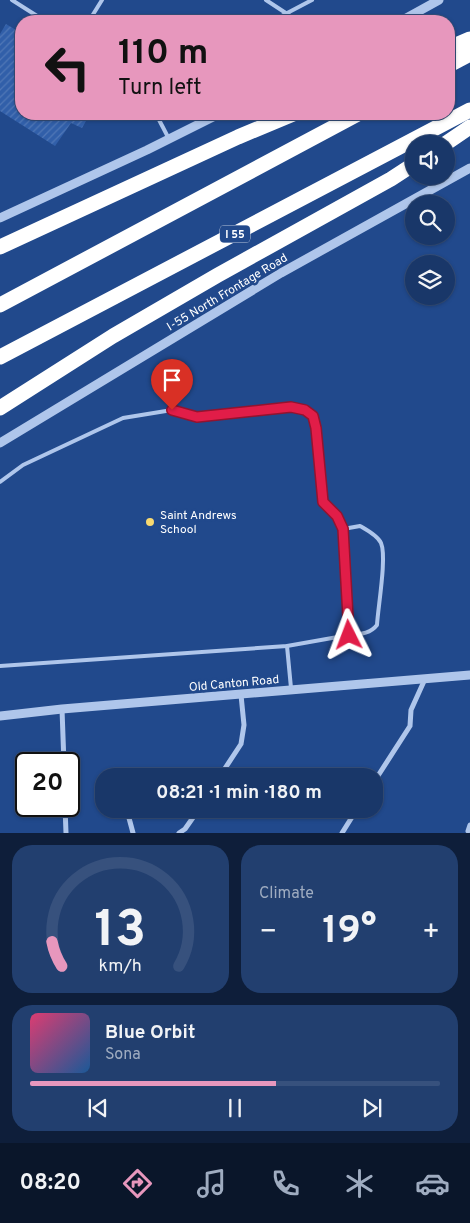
<!DOCTYPE html>
<html lang="en">
<head>
<meta charset="utf-8">
<style>
	:root { --surface:#193769; --page:#223f6f; --text:#f1f3f6; --muted:#9facc0; --line:#37517d; --accent:#e797bd }
	body { margin:0; font-family:Overpass,sans-serif; background:var(--page); color:var(--text); height:100vh; display:flex; flex-direction:column; font-size:19px; white-space:nowrap }
	* { box-sizing:border-box; margin:0 }
	p { font-size:16px; color:var(--muted) }
	.icon { flex:none; width:28px; height:28px; fill:none; stroke:currentColor; stroke-width:2; stroke-linecap:round; stroke-linejoin:round }
	.map { position:relative; height:833px; overflow:hidden }
	.panel { display:flex; flex-direction:column; gap:12px; padding:12px; background:#0e1e3a; flex:1 }
	.panel>* { flex:none }
	.guide { position:absolute; left:15px; top:15px; width:440px; height:105px; border-radius:20px; box-shadow:0 1px 4px #0004,0 0 0 1px var(--line); background:#e797bd; color:#111; overflow:hidden }
	.tools { position:absolute; left:405px; top:135px; display:grid; gap:10px }
	.tools a { display:grid; place-items:center; width:50px; height:50px; border-radius:50%; background:var(--surface); box-shadow:0 1px 4px #0004,0 0 0 1px var(--line); font-size:25px }
	.speed { position:absolute; left:15px; top:752px; display:flex; gap:10px; font-size:25px; font-weight:700; text-align:center }
	.speed>* { display:grid; place-content:center; width:65px; height:65px; border-radius:50%; background:var(--surface); box-shadow:0 1px 4px #0004,0 0 0 1px var(--line); line-height:1 }
	.speed .limit { border:2px solid #111; border-radius:8px; background:#fff; color:#111 }
	.pin { position:absolute; display:grid; place-items:center; width:42px; height:42px; color:#fff; margin:-51px -21px; border-radius:50% 50% 50% 0; rotate:-45deg; box-shadow:0 0 5px #0007 }
	.pin .icon { rotate:45deg }
	.me { position:absolute; width:55px; margin:-28px; rotate:357deg; stroke-linejoin:round; filter:drop-shadow(0 0 4px #0008) }
	.turn { display:flex; align-items:center; gap:18px; height:105px; padding:0 20px; font-size:22px }
	.turn .icon { width:65px; height:65px; stroke-width:2.5 }
	.turn b { display:block; font-size:35px; line-height:42px }
	.big { font-size:38px; font-weight:700; line-height:1.1 }
	.panel .widget { flex:1; display:flex; flex-direction:column; justify-content:center; gap:8px; min-width:0; padding:0 18px; border-radius:20px; background:var(--page) }
	.panel .dial { align-items:center; gap:0 }
	.dial svg { height:130px; overflow:visible; fill:none; stroke:var(--line); stroke-width:7; stroke-linecap:round; text-anchor:middle }
	.dial text { fill:var(--text); stroke:none }
	.song { display:flex; align-items:center; gap:15px }
	.cover { width:60px; height:60px; border-radius:8px; background:linear-gradient(135deg,hsl(340 70% 55%),hsl(210 70% 35%)) }
	.played { height:5px; border-radius:2px; background:linear-gradient(90deg,var(--accent) 60%,var(--line) 60%) }
	.keys { display:flex; justify-content:space-around; direction:ltr }
	.heat { display:flex; justify-content:space-between; align-items:center; font-size:28px; direction:ltr }
	.panel .tiles { flex:1; display:grid; gap:12px; grid-template-columns:1fr 1fr }
	.widget:last-child { grid-column:span 2 }
	.trip { position:absolute; left:95px; top:768px; width:288px; height:50px; border-radius:20px; background:var(--surface); box-shadow:0 1px 4px #0004,0 0 0 1px var(--line); font-weight:700; line-height:50px; text-align:center }
	.menu { display:flex; height:80px; justify-content:space-around; align-items:center; background:#0a162a; color:var(--muted) }
	.menu .icon { width:35px; height:35px }
	.menu .on { color:var(--accent) }
	.menu b { font-size:22px; color:var(--text) }
	.map>svg:first-child { display:block }
</style>
</head>
<body>
<div class="map">
<svg width="470" height="833" viewBox="0 0 470 833">
	<defs>
		<pattern id="building-hatch" width="6" height="6" patternUnits="userSpaceOnUse" patternTransform="scale(1.25)"><rect width="6" height="6" fill="#315fa9"/><path d="M-1 1l2-2M0 6l6-6M5 7l2-2" fill="none" stroke="#5077b6"/></pattern>
	</defs>
	<rect width="100%" height="100%" fill="#21498c"/>
	<polygon fill="url(#building-hatch)" points="6,24 21,33 21,114 90,114 82,128 71,123 55,146 0,111 0,34"/>
	<g fill="none" stroke-linecap="round" stroke-linejoin="round">
		<g stroke="#afc6eb" stroke-width="4">
			<polyline points="12,0 45,21"/>
			<polyline points="266,0 298,21"/>
			<polyline points="89,21 102,0"/>
			<polyline points="272,21 312,0"/>
			<polyline points="156,114 169,139"/>
			<path d="M0,482L23,465L123,418L172,410L197,417L291,407C307,411 312,411 316,427L323,503L337,516L343,529L349,635L287,646L0,666"/>
			<path d="M343,529L360,526C367,530 378,536 381,543C387,557 378,607 377,625C370,634 360,634 349,635"/>
			<polyline points="287,646 291,688"/>
		</g>
		<g stroke="#afc6eb" stroke-width="5">
			<polyline points="62,709 64,764"/>
			<polyline points="220,776 241,744 244,725 241,695"/>
			<polyline points="374,782 410,726 411,710 425,679"/>
			<polyline points="65,806 66,833"/>
			<polyline points="133,809 129,818 133,833"/>
			<polyline points="468,831 470,825"/>
			<polyline points="179,833 185,829 199,809"/>
			<polyline points="342,833 357,809"/>
		</g>
		<g stroke="#afc6eb" stroke-width="9">
			<polyline points="401,21 439,0"/>
			<polyline points="0,218 147,150 219,114"/>
			<polyline points="0,443 281,273 470,168"/>
			<polyline points="0,716 62,709 470,675"/>
		</g>
		<g stroke="#fff" stroke-width="15">
			<polyline points="449,48 470,39"/>
			<polyline points="449,65 470,54"/>
			<polyline points="445,144 470,127"/>
			<polyline points="0,247 238,137 293,114"/>
			<polyline points="0,305 358,114"/>
			<polyline points="0,357 470,110"/>
			<polyline points="0,408 113,336 218,275 391,179 414,164"/>
		</g>
	</g>
	<g fill="none" stroke-linecap="round" stroke-linejoin="round">
		<g stroke="#92132f" stroke-width="12">
			<polyline id="route" points="172,410 197,417 291,407 305,410 313,416 316,428 323,502 337,516 343,529 349,635"/>
		</g>
		<use href="#route" stroke="#e11d48" stroke-width="9"/>
	</g>
	<circle fill="#f8d970" stroke="#21498c" stroke-width="2" cx="150" cy="522" r="5"/>
	<g text-anchor="middle" stroke-width="5" stroke-linejoin="round" paint-order="stroke">
		<rect fill="#21498c" stroke="#bcc8dc" stroke-width="1" x="220" y="225.5" width="30" height="17" rx="4"/>
		<g font-size="11" font-weight="bold" fill="#fff">
			<text x="235" y="238">I 55</text>
		</g>
		<g font-size="12" fill="#fff" stroke="#21498c">
			<text transform="translate(227 292) rotate(-31)" y="4">I-55 North Frontage Road</text>
			<text transform="translate(234 683) rotate(-5)" y="4">Old Canton Road</text>
		</g>
		<g font-size="12" fill="#fff" stroke="#21498c" text-anchor="start">
			<text x="160" y="519">Saint Andrews<tspan x="160" dy="14">School</tspan></text>
		</g>
	</g>
</svg>
<div class="tools">
<a><svg class="icon" aria-label="sound" viewBox="0 0 24 24"><path d="M4 9h4l5-4v14l-5-4H4zM17 9q2 3 0 6"/></svg></a>
<a><svg class="icon" aria-label="search" viewBox="0 0 24 24"><circle cx="10" cy="10" r="6"/><path d="M15 15l6 6"/></svg></a>
<a><svg class="icon" aria-label="layers" viewBox="0 0 24 24"><path d="M12 4l9 5-9 5-9-5zM3 14l9 5 9-5"/></svg></a>
</div>
<div class="speed"><div class="limit">20</div></div>
<div class="pin" style="left:172px;top:410px;background:#d93025"><svg class="icon" aria-label="arrive" viewBox="0 0 24 24"><path d="M6 21V4h12l-3 4 3 4H6"/></svg></div>
<svg class="me" style="left:349px;top:635px" viewBox="-20 -20 40 40"><path d="M0-17L14 15 0 8-14 15z" fill="#e11d48" stroke="#fff" stroke-width="4"/></svg>
<div class="trip">08:21 · 1 min · 180 m</div>
<div class="guide">
<div class="turn"><svg class="icon" aria-label="left" viewBox="0 0 24 24"><path d="M17 20v-9H6M10 6l-5 5 5 5"/></svg><div><b>110 m</b>Turn left</div></div>
</div>
</div>
<section class="panel">
<div class="tiles">
<div class="widget dial"><svg viewBox="0 0 100 80">
<path d="M14 69A42 42 0 1 1 86 69"/>
<path d="M14 69A42 42 0 0 1 8 54" stroke="#e797bd"/>
<text x="50" y="56" font-size="32" font-weight="700">13</text>
<text x="50" y="72" font-size="11">km/h</text>
</svg></div>
<div class="widget"><p>Climate</p>
<div class="heat"><a>−</a><b class="big">19°</b><a>+</a></div>
</div>
<div class="widget">
<div class="song"><i class="cover"></i><div><b>Blue Orbit</b><p>Sona</p></div></div>
<div class="played"></div>
<div class="keys"><svg class="icon" aria-label="previous" viewBox="0 0 24 24"><path d="M18 5L8 12l10 7zM5 5v14"/></svg><svg class="icon" aria-label="pause" viewBox="0 0 24 24"><path d="M8 5v14M16 5v14"/></svg><svg class="icon" aria-label="next" viewBox="0 0 24 24"><path d="M6 5l10 7-10 7zM19 5v14"/></svg></div>
</div>
</div>
</section>
<nav class="menu">
<b>08:20</b>
<svg class="icon on" aria-label="directions" viewBox="0 0 24 24"><path d="M12 3l9 9-9 9-9-9zM9 14v-3h6M13 9l2 2-2 2"/></svg>
<svg class="icon" aria-label="music" viewBox="0 0 24 24"><path d="M9 18V5l10-2v13"/><circle cx="6" cy="18" r="3"/><circle cx="16" cy="16" r="3"/></svg>
<svg class="icon" aria-label="phone" viewBox="0 0 24 24"><path d="M5 4h4l2 5-3 2q2 4 5 5l2-3 5 2v4C11 20 4 13 5 4z"/></svg>
<svg class="icon" aria-label="climate" viewBox="0 0 24 24"><path d="M12 3v18M4 7l16 10M4 17L20 7"/></svg>
<svg class="icon" aria-label="car" viewBox="0 0 24 24"><path d="M5 17H2v-5l4-1 3-4h7l3 4 3 1v5h-3M9 17h6M6 11h13"/><circle cx="7" cy="17" r="2"/><circle cx="17" cy="17" r="2"/></svg>
</nav>
</body>
</html>
